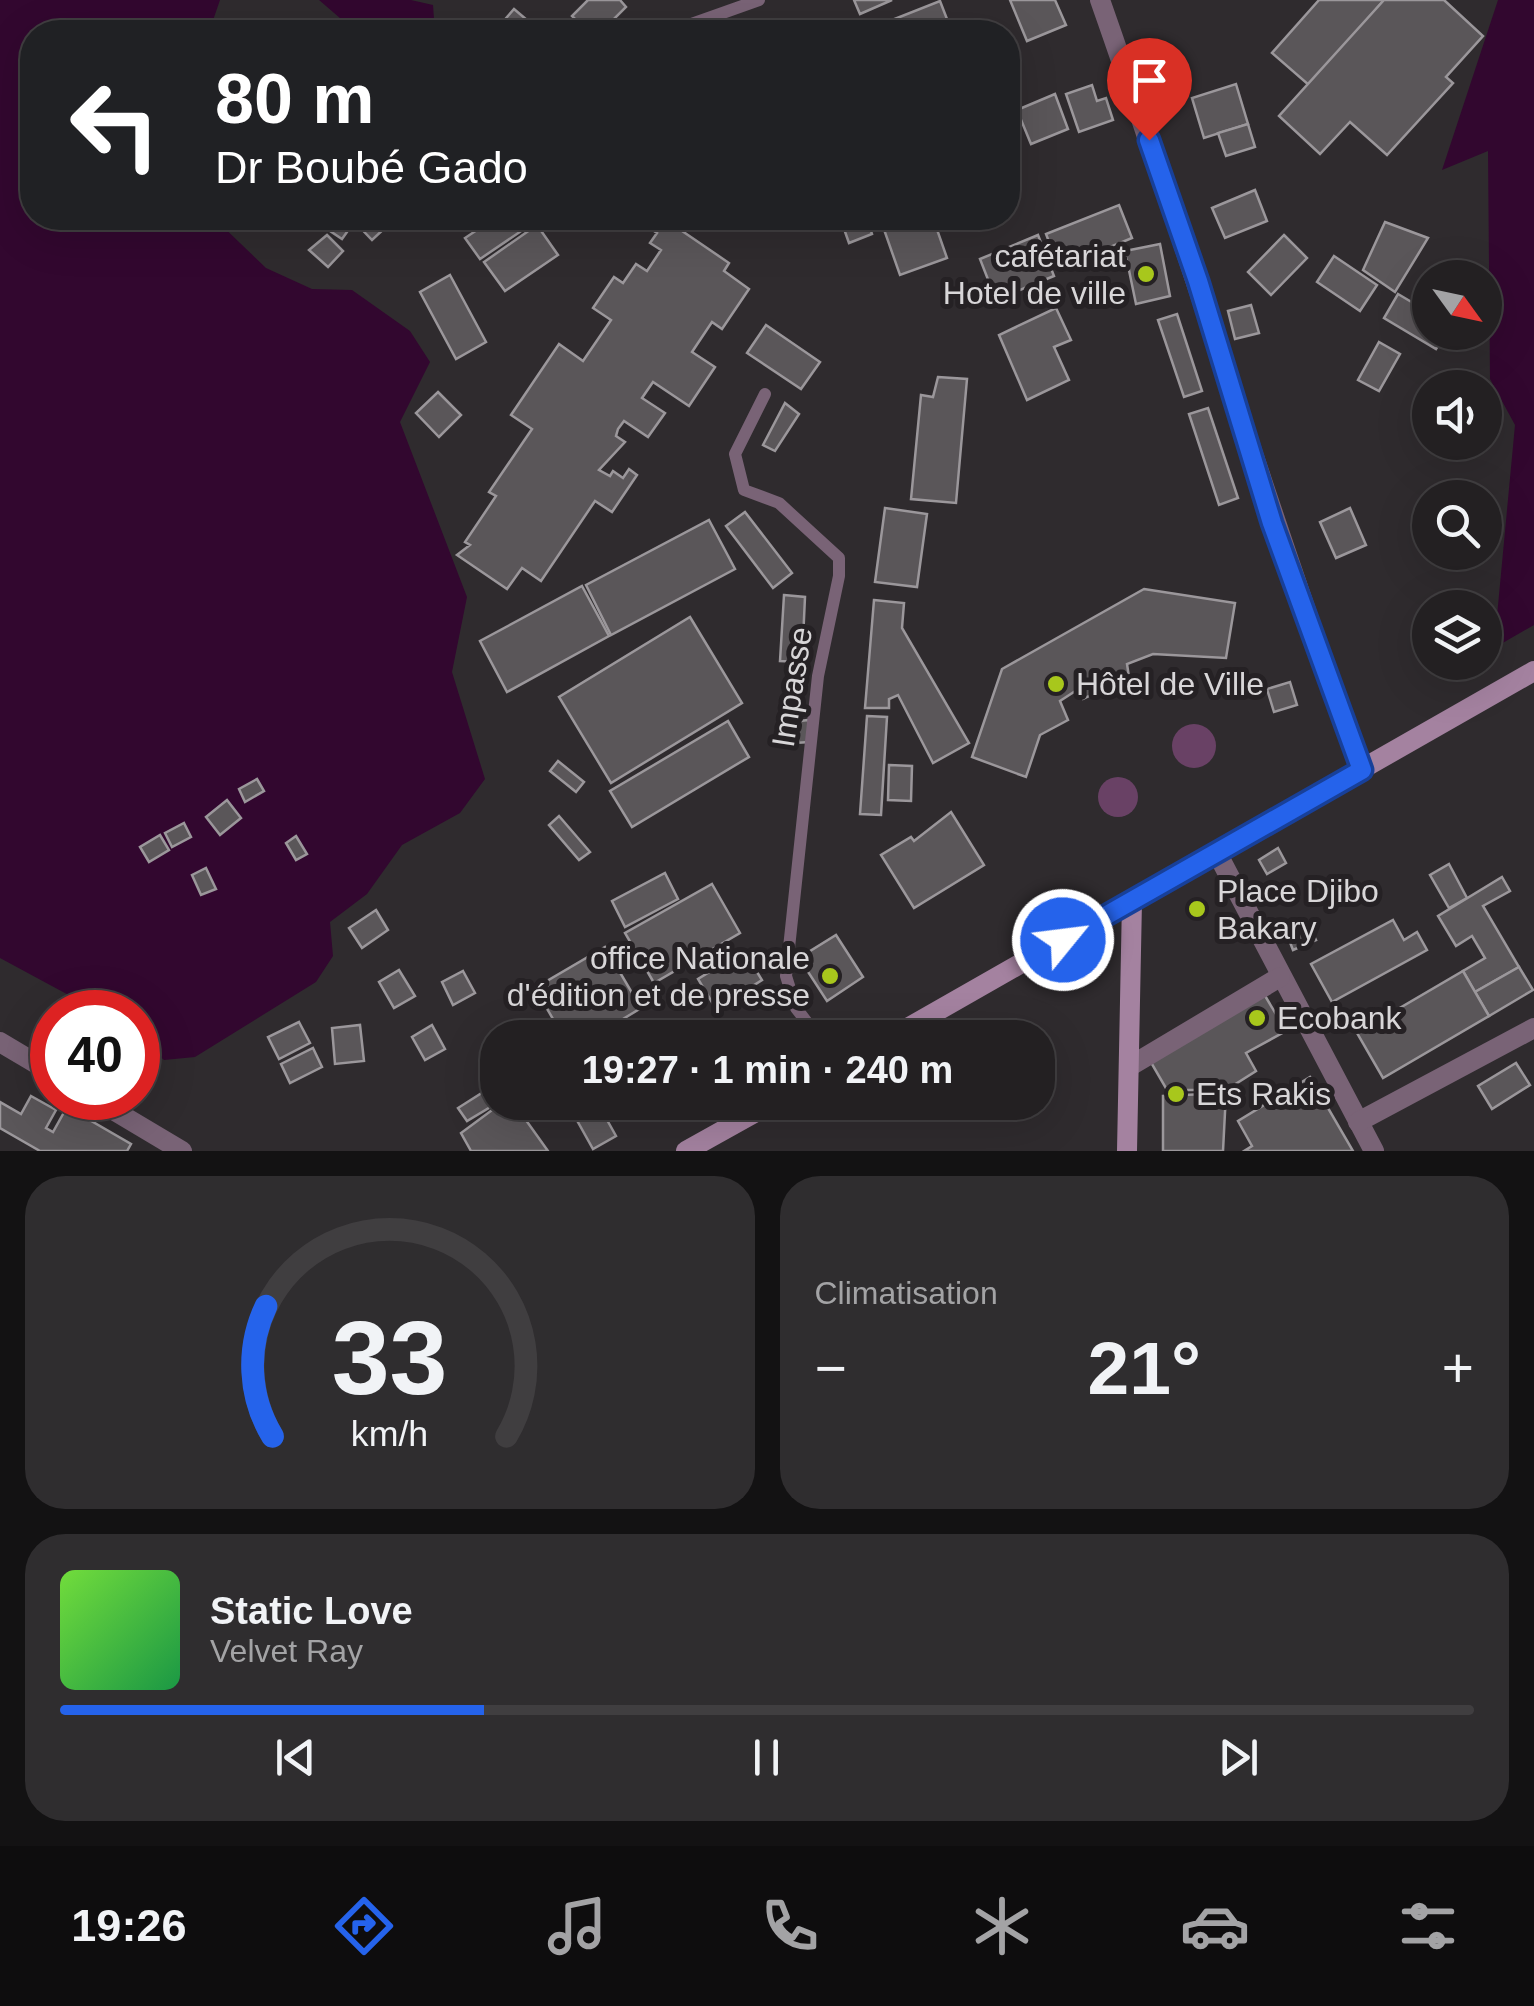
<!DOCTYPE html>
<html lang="fr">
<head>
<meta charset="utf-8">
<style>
	:root { --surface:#232022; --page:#2f2d2f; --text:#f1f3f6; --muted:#a3a3a5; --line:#403e40; --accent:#2563eb }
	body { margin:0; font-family:Helvetica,sans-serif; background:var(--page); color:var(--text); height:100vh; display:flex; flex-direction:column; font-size:38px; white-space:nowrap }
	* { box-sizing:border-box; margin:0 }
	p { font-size:32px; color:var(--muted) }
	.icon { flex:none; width:55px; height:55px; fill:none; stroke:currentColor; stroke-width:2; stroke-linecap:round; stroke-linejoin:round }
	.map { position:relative; height:1151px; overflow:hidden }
	.details { display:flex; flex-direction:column; gap:25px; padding:25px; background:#131213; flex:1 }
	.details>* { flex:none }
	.banner { position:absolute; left:20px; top:20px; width:1000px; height:210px; border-radius:40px; box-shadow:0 10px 40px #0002,0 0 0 2px var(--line); background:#202124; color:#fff; overflow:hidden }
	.needle { width:65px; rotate:123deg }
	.controls { position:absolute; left:1412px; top:260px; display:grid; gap:20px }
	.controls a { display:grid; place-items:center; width:90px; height:90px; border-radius:50%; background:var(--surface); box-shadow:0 10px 40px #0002,0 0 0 2px var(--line); font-size:50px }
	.speed { position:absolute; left:30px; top:990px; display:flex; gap:20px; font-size:50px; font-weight:700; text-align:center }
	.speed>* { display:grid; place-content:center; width:130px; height:130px; border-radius:50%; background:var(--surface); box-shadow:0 10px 40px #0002,0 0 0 2px var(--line); line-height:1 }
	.speed .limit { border:15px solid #d22; background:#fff; color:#111 }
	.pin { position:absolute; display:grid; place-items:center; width:85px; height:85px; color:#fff; margin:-102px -42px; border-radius:50% 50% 50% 0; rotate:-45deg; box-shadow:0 0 10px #0007 }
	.pin .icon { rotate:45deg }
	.me { position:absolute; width:110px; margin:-55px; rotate:61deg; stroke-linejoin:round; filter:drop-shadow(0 0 8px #0008) }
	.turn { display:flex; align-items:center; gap:35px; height:210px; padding:0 30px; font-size:45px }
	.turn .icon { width:130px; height:130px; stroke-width:2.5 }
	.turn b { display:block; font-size:70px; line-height:85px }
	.big { font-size:75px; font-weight:800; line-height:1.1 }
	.details .card { flex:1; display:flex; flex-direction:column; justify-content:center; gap:15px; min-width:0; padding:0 35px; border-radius:40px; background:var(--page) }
	.details .dial { align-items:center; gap:0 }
	.dial svg { height:260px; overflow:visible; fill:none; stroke:var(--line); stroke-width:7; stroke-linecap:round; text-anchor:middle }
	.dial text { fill:var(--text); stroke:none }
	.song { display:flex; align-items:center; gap:30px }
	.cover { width:120px; height:120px; border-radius:15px; background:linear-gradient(135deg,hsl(100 70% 55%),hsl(140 70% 35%)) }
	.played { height:10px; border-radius:5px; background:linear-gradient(90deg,var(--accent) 30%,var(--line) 30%) }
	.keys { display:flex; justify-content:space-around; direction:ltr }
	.heat { display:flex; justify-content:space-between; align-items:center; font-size:55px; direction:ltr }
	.details .tiles { flex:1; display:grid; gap:25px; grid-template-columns:1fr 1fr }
	.card:last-child { grid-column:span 2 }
	.trip { position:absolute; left:480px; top:1020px; width:575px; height:100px; border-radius:40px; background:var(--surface); box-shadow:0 10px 40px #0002,0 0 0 2px var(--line); font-weight:800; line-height:100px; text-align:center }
	.tab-bar { display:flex; height:160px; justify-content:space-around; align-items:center; background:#0e0d0e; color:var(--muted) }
	.tab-bar .icon { width:70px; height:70px }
	.tab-bar .current { color:var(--accent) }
	.tab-bar b { font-size:45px; color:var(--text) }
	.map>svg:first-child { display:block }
</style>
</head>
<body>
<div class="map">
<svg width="1534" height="1151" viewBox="0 0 1534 1151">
	<rect width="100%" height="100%" fill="#2f2b2e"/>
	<g fill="#694165">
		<circle cx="1194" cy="746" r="22"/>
		<circle cx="1118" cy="797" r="20"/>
	</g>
	<g fill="#32072f">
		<polygon points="0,0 220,0 209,32 32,32 32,218 214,218 266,268 312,289 352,290 410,331 430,362 400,422 467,597 452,672 485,779 460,813 402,845 367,894 330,922 333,956 316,982 195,1057 164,1060 138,1037 138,1012 100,1012 0,958"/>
		<polygon points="319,0 411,0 433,5 435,32 356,32"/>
		<polygon points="1498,0 1534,0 1534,625 1494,648 1515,425 1490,379 1488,151 1442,170"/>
	</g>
	<g fill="#5a5659" stroke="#9b979b" stroke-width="2.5">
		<polygon points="588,0 620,0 626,7 601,32 588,32 572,16"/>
		<polygon points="854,0 892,0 860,14"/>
		<polygon points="1010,0 1055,0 1066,25 1027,41"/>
		<polygon points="1319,0 1384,0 1310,86 1272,53"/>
		<polygon points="1384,0 1444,0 1483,36 1446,77 1453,83 1387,155 1350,122 1320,154 1279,116"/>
		<polygon points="940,1 952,32 897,32 892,20"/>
		<polygon points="514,9 540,31 539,32 494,32"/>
		<polygon points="1236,84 1248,124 1204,138 1192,98"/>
		<polygon points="1092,85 1097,101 1106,98 1113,120 1079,132 1066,94"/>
		<polygon points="1055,94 1068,129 1031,144 1017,110"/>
		<polygon points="1248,124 1255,147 1226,156 1218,133"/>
		<polygon points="1255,190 1267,221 1225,238 1212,208"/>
		<polygon points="1119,205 1132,238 1059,268 1046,234"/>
		<polygon points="322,218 340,218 352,225 342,239 318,223"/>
		<polygon points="351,218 377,218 386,227 372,240"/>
		<polygon points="495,218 529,218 533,223 480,259 465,238"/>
		<polygon points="646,218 663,218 729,263 724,271 749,289 722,329 712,322 692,352 715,367 689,406 653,382 642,398 665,413 648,437 624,421 618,429 616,436 625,442 599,470 610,476 613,471 623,478 629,469 637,475 612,512 595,501 541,581 522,568 507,589 457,555 470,545 465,542 496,496 489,492 532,429 511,415 559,344 583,361 611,320 593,308 614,277 623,283 636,264 647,271 661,250 650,243 657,233 642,223"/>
		<polygon points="867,218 872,234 849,243 843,226"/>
		<polygon points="880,218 933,218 947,258 900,275"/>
		<polygon points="1385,222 1428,238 1395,292 1363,270"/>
		<polygon points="537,225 558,255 505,291 484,262"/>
		<polygon points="327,235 343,251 328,267 309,250"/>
		<polygon points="1038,235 1054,276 996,300 980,259"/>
		<polygon points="1284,235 1307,258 1271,295 1248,272"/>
		<polygon points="1160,244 1170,296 1136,304 1125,251"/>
		<polygon points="1334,256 1377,285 1360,311 1317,282"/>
		<polygon points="450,275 486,342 456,359 420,292"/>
		<polygon points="1398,294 1430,313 1430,332 1447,332 1436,349 1384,318"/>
		<polygon points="1251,305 1259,333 1235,339 1228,311"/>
		<polygon points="1056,308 1071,340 1054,347 1069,380 1027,400 999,335"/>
		<polygon points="1177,314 1202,391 1184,397 1158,320"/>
		<polygon points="766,325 820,362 801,389 747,353"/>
		<polygon points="1379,342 1400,354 1379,391 1358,380"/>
		<polygon points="938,377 967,379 956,503 911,499 921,395 933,397"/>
		<polygon points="438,392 461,415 439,437 416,413"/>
		<polygon points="785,403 799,414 775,451 763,445"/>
		<polygon points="1208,408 1238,498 1219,505 1189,414"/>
		<polygon points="885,508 927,514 917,587 875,582"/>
		<polygon points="1350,508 1366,545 1336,558 1320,522"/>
		<polygon points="745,512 792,573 773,588 726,526"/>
		<polygon points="709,520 735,569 611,635 586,585"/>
		<polygon points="582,586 609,636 507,692 480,641"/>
		<polygon points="1144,589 1235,603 1226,658 1153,654 1127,664 1129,677 1083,699 1077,690 1060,701 1068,720 1040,735 1026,777 972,757 1002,669"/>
		<polygon points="784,595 805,597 802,662 780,661"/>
		<polygon points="874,600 904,603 902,628 969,743 933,763 898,695 889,699 889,708 865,708"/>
		<polygon points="690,617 742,703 611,783 559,697"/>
		<polygon points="1290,682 1297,705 1274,712 1267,689"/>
		<polygon points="867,716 887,717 881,815 860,814"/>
		<polygon points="808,720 810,742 794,743 792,722"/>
		<polygon points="728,721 749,757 632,827 610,791"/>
		<polygon points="558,761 584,782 576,792 550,771"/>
		<polygon points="889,765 912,766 911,801 888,800"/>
		<polygon points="257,779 264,791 245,802 239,789"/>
		<polygon points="227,800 241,818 220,835 206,817"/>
		<polygon points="951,812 984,865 914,908 881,855 911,837 914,841"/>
		<polygon points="559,816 590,852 579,860 549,825"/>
		<polygon points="184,823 191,837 172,847 165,833"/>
		<polygon points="160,835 169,850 149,862 140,847"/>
		<polygon points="296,836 307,854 296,860 286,843"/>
		<polygon points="1278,848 1286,863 1267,874 1259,860"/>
		<polygon points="1449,864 1467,898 1449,908 1430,875"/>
		<polygon points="206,868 216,889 201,895 192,875"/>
		<polygon points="665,873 678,899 625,927 612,901"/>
		<polygon points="1502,877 1510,891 1483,906 1519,967 1475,992 1463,971 1485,958 1472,936 1456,946 1438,916"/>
		<polygon points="712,884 740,933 654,983 625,933"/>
		<polygon points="376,910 388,930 362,948 349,928"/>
		<polygon points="1393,920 1404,940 1417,932 1427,950 1332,1002 1311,964"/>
		<polygon points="1308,923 1316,940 1293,950 1286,932"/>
		<polygon points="836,935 863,977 827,1001 799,958"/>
		<polygon points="605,947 641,1008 592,1038 564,1038 535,988"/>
		<polygon points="744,951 762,980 716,1009 698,979"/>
		<polygon points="1519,967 1533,990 1489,1016 1475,992"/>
		<polygon points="399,970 415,996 394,1008 379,982"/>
		<polygon points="463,971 475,993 453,1005 442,982"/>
		<polygon points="1463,971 1489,1016 1383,1078 1357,1033"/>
		<polygon points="1264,994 1286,1031 1246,1053 1256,1071 1226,1090 1167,1090 1149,1059"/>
		<polygon points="299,1022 310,1043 279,1059 268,1037"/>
		<polygon points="360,1025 364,1061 335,1064 332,1028"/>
		<polygon points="432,1025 445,1049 425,1060 412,1037"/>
		<polygon points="313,1048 322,1067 290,1083 281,1064"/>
		<polygon points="1516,1063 1530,1085 1492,1109 1478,1086"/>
		<polygon points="1310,1077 1353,1151 1244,1151 1252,1146 1238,1121"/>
		<polygon points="488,1089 497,1103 467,1121 458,1108"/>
		<polygon points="1226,1093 1223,1151 1163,1151 1163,1096"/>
		<polygon points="31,1096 56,1110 46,1128 53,1132 67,1107 131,1144 127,1151 40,1151 0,1128 0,1102 21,1114"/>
		<polygon points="503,1102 513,1102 548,1151 471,1151 461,1133"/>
		<polygon points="574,1102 597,1102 616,1136 593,1149 569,1106"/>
	</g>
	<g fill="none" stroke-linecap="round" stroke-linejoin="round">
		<g stroke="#796376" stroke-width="12">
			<polyline points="669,32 759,0"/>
			<polyline points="765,394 735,454 744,490 779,503 839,558 839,576 818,676 786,976 796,1008 819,1038"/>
		</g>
		<g stroke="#796376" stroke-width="20">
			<path d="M1100,0C1190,256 1270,515 1362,771"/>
			<polyline points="1216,851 1374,1151"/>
			<polyline points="0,1042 52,1073"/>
			<polyline points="1132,1065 1280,977"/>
			<polyline points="93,1098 182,1151"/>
			<polyline points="1358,1122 1534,1028"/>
		</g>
		<g stroke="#a482a0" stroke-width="20">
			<polyline points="890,1038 1534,671"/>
			<polyline points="686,1151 774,1102"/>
			<polyline points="1127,1151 1132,901"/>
		</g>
	</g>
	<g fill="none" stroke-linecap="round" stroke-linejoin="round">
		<g stroke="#184099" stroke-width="25">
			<polyline id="route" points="1063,940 1362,770 1272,523 1198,281 1149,140"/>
		</g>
		<use href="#route" stroke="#2563eb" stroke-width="18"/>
	</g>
	<g fill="#a8c71c" stroke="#252124" stroke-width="4">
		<circle cx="1146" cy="274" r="10"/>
		<circle cx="1056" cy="684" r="10"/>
		<circle cx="1197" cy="909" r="10"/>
		<circle cx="830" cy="976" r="10"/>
		<circle cx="1257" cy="1018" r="10"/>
		<circle cx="1176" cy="1094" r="10"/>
	</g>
	<g text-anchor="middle" stroke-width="10" stroke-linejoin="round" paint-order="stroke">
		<g font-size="32" fill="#d8d6d8" stroke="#252124" text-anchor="start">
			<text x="1126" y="267" text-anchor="end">cafétariat<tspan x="1126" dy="37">Hotel de ville</tspan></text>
			<text x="1076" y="695">Hôtel de Ville</text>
			<text x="1217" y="902">Place Djibo<tspan x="1217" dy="37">Bakary</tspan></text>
			<text x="810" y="969" text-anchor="end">office Nationale<tspan x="810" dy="37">d'édition et de presse</tspan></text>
			<text x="1277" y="1029">Ecobank</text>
			<text x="1196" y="1105">Ets Rakis</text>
		</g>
		<g font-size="32" fill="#d8d6d8" stroke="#252124">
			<text transform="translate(792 687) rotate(-81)" y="11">Impasse</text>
		</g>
	</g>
</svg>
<div class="controls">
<a><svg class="needle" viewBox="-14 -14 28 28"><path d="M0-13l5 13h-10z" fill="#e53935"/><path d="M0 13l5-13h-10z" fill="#a3a3a5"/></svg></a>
<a><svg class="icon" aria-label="sound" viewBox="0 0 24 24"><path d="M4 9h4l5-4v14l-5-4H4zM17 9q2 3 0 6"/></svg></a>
<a><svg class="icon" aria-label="search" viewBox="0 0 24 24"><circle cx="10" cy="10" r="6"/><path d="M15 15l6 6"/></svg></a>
<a><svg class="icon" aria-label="layers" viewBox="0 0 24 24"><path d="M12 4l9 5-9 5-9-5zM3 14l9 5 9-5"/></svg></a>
</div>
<div class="speed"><div class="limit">40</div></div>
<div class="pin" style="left:1149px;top:140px;background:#d93025"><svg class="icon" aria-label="arrive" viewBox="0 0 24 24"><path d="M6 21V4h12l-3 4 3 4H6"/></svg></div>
<svg class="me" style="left:1063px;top:940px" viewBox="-20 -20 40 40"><circle r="17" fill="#2563eb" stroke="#fff" stroke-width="3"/><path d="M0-11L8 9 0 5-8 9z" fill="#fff"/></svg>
<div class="trip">19:27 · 1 min · 240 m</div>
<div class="banner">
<div class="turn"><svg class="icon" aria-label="left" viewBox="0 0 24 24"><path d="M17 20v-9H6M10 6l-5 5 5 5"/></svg><div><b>80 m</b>Dr Boubé Gado</div></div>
</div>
</div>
<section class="details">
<div class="tiles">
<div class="card dial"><svg viewBox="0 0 100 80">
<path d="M14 69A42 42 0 1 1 86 69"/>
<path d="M14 69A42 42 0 0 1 12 29" stroke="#2563eb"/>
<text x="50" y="56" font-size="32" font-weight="700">33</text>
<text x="50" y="72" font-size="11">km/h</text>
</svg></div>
<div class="card"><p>Climatisation</p>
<div class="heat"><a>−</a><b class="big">21°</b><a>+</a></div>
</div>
<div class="card">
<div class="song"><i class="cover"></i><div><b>Static Love</b><p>Velvet Ray</p></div></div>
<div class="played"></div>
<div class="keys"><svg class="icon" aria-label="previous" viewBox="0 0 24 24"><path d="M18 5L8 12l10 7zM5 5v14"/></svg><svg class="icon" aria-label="pause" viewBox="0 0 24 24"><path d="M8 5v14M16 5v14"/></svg><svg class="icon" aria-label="next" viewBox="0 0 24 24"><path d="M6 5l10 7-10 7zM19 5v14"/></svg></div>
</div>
</div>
</section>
<nav class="tab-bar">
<b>19:26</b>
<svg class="icon current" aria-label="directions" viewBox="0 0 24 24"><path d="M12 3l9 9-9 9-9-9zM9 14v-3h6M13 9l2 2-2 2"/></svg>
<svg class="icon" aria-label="music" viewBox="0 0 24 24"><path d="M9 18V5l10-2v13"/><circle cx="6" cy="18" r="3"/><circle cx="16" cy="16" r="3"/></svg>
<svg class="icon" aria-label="phone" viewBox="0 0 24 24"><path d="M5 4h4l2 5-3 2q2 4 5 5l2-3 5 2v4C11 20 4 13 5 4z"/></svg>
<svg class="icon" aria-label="climate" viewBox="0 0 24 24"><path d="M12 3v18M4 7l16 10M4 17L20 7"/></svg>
<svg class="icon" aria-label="car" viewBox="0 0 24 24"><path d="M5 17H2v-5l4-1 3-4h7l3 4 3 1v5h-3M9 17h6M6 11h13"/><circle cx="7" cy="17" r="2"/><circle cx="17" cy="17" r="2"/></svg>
<svg class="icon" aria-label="filters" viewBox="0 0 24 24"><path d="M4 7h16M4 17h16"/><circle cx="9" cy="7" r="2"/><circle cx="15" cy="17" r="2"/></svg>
</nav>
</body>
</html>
